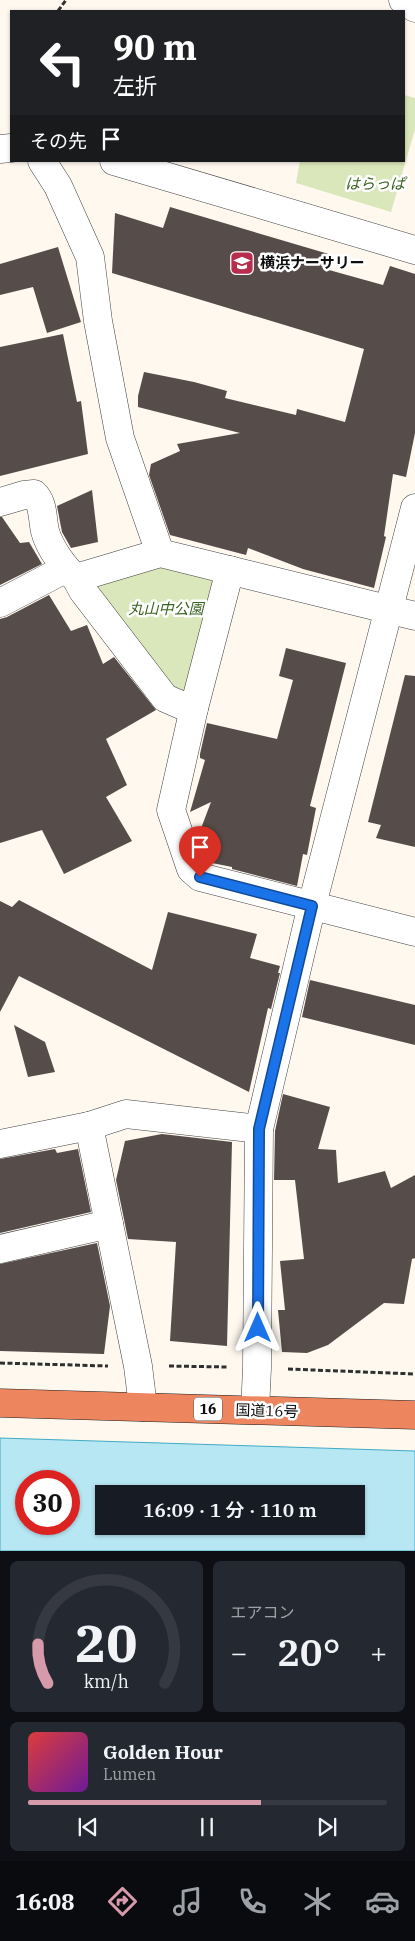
<!DOCTYPE html>
<html lang="ja">
<head>
<meta charset="utf-8">
<style>
	:root { --surface:#171b24; --page:#242831; --text:#f1f3f6; --muted:#9ea1a6; --line:#363941; --accent:#d79aaa }
	body { margin:0; font-family:"IBM Plex Serif","Noto Sans JP",serif; background:var(--page); color:var(--text); height:100vh; display:flex; flex-direction:column; font-size:19px; white-space:nowrap }
	* { box-sizing:border-box; margin:0 }
	p { font-size:16px; color:var(--muted) }
	.icon { flex:none; width:28px; height:28px; fill:none; stroke:currentColor; stroke-width:2; stroke-linecap:round; stroke-linejoin:round }
	.map { position:relative; height:1551px; overflow:hidden }
	.drawer { display:flex; flex-direction:column; gap:10px; padding:10px; background:#0d0f14; flex:1 }
	.drawer>* { flex:none }
	.hud { position:absolute; left:10px; top:10px; width:395px; height:152px; border-radius:0px; box-shadow:0 1px 4px #0004; background:#202124; color:#fff; overflow:hidden }
	.speed { position:absolute; left:15px; top:1470px; display:flex; gap:10px; font-size:25px; font-weight:700; text-align:center }
	.speed>* { display:grid; place-content:center; width:65px; height:65px; border-radius:50%; background:var(--surface); box-shadow:0 1px 4px #0004; line-height:1 }
	.speed .limit { border:8px solid #d22; background:#fff; color:#111 }
	.pin { position:absolute; display:grid; place-items:center; width:42px; height:42px; color:#fff; margin:-51px -21px; border-radius:50% 50% 50% 0; rotate:-45deg; box-shadow:0 0 5px #0007 }
	.pin .icon { rotate:45deg }
	.me { position:absolute; width:55px; margin:-28px; rotate:0deg; stroke-linejoin:round; filter:drop-shadow(0 0 4px #0008) }
	.turn { display:flex; align-items:center; gap:18px; height:105px; padding:0 20px; font-size:22px }
	.turn .icon { width:65px; height:65px; stroke-width:2.5 }
	.turn b { display:block; font-size:35px; line-height:42px }
	.then { display:flex; align-items:center; height:48px; padding:0 20px; background:#0003; gap:10px; font-size:19px }
	.big { font-size:38px; font-weight:600; line-height:1.1 }
	.drawer .card { flex:1; display:flex; flex-direction:column; justify-content:center; gap:8px; min-width:0; padding:0 18px; border-radius:8px; background:var(--page) }
	.drawer .dial { align-items:center; gap:0 }
	.dial svg { height:130px; overflow:visible; fill:none; stroke:var(--line); stroke-width:7; stroke-linecap:round; text-anchor:middle }
	.dial text { fill:var(--text); stroke:none }
	.song { display:flex; align-items:center; gap:15px }
	.cover { width:60px; height:60px; border-radius:8px; background:linear-gradient(135deg,hsl(0 70% 55%),hsl(280 70% 35%)) }
	.played { height:5px; border-radius:2px; background:linear-gradient(90deg,var(--accent) 65%,var(--line) 65%) }
	.keys { display:flex; justify-content:space-around; direction:ltr }
	.heat { display:flex; justify-content:space-between; align-items:center; font-size:28px; direction:ltr }
	.drawer .tiles { flex:1; display:grid; gap:10px; grid-template-columns:1fr 1fr }
	.card:last-child { grid-column:span 2 }
	.trip { position:absolute; left:95px; top:1485px; width:270px; height:50px; border-radius:0px; background:var(--surface); box-shadow:0 1px 4px #0004; font-weight:600; line-height:50px; text-align:center }
	.tabs { display:flex; height:80px; justify-content:space-around; align-items:center; background:#090b0e; color:var(--muted) }
	.tabs .icon { width:35px; height:35px }
	.tabs .on { color:var(--accent) }
	.tabs b { font-size:22px; color:var(--text) }
	.map>svg:first-child { display:block }
</style>
</head>
<body>
<div class="map">
<svg width="415" height="1551" viewBox="0 0 415 1551">
	<rect width="100%" height="100%" fill="#fef8ef"/>
	<g fill="#dae7ba">
		<polygon points="404,95 415,98 415,129 391,212 296,183 300,161 404,161"/>
		<polygon points="151,559 218,578 188,702 175,696 92,583"/>
	</g>
	<path fill="#b6e7f3" stroke="#41aac6" fill-rule="evenodd" d="M0,1438L415,1451V1551H0ZM26,1481H69V1524H26ZM104,1494H356V1526H104Z"/>
	<g fill="#564d4a">
		<polygon points="170,207 332,255 329,270 383,285 390,266 415,274 415,433 406,477 393,474 384,536 386,537 374,588 303,569 248,548 246,555 170,535 149,475 151,464 180,451 177,444 240,433 138,407 138,396 144,372 194,382 227,391 225,398 296,415 297,409 345,422 364,349 112,273 115,213 163,228"/>
		<polygon points="58,247 81,322 47,333 33,287 0,295 0,264"/>
		<polygon points="63,334 77,402 81,401 88,454 0,476 0,347"/>
		<polygon points="92,490 98,542 71,548 62,532 57,506"/>
		<polygon points="0,517 2,517 20,543 29,542 42,564 0,585"/>
		<polygon points="49,595 71,631 87,625 103,664 114,657 156,710 106,739 127,785 106,797 132,841 64,874 42,830 0,843 0,619 7,617"/>
		<polygon points="286,648 346,663 310,806 316,808 307,855 303,854 297,886 232,869 232,867 207,862 204,860 197,839 211,802 190,812 205,760 200,758 200,754 207,723 277,739 293,680 279,676"/>
		<polygon points="405,675 415,676 415,847 376,838 381,825 368,822"/>
		<polygon points="19,900 152,970 168,912 257,934 250,958 280,966 278,973 280,973 271,1009 268,1008 249,1092 19,976 0,1012 0,901 12,907"/>
		<polygon points="310,980 415,1005 415,1045 302,1017"/>
		<polygon points="14,1025 45,1042 55,1072 28,1077"/>
		<polygon points="283,1094 330,1107 318,1149 336,1150 338,1183 385,1171 391,1188 415,1175 415,1258 412,1259 404,1304 384,1303 328,1345 307,1353 282,1352 278,1310 285,1310 280,1261 304,1259 295,1180 274,1180 275,1131"/>
		<polygon points="162,1134 232,1142 227,1346 170,1341 176,1242 128,1239 116,1180 125,1141"/>
		<polygon points="55,1149 57,1153 78,1149 91,1212 0,1233 0,1159"/>
		<polygon points="97,1243 110,1306 104,1354 0,1351 0,1264"/>
	</g>
	<g fill="none" stroke-linecap="round" stroke-linejoin="round">
		<g stroke="#414141" stroke-width="29">
			<g id="minor">
				<polyline points="403,0 415,8"/>
				<polyline points="0,149 11,148"/>
				<polyline points="42,161 58,186 90,257 98,321 120,438 160,553"/>
				<polyline points="114,161 415,250"/>
				<path d="M0,502L24,495L34,494C44,503 42,519 45,531C49,547 64,568 76,578L160,553L415,616"/>
				<polyline points="230,570 194,708 171,810 191,869 200,877 415,932"/>
				<polyline points="76,578 83,591 165,698 181,705 194,708"/>
				<polyline points="0,603 65,569"/>
				<polyline points="89,1126 138,1366 143,1407"/>
				<polyline points="0,1144 89,1126 126,1114 259,1129"/>
				<polyline points="0,1249 109,1224"/>
				<polyline points="255,1410 257,1368 259,1129 312,905 415,508"/>
			</g>
		</g>
		<g stroke="#1f1f1f" stroke-width="29">
			<polyline id="highway" points="0,1403 415,1415"/>
		</g>
		<g stroke="#303030" stroke-width="3" stroke-dasharray="5 2.5" stroke-linecap="butt">
			<polyline points="58,11 66,0"/>
			<polyline points="0,1363 108,1366"/>
			<polyline points="169,1366 228,1367"/>
			<polyline points="288,1369 415,1374"/>
		</g>
		<use href="#minor" stroke="#fff" stroke-width="28"/>
		<use href="#highway" stroke="#ed855f" stroke-width="28"/>
	</g>
	<g fill="none" stroke-linecap="round" stroke-linejoin="round">
		<g stroke="#114b97" stroke-width="12">
			<polyline id="route" points="200,877 312,906 259,1129 258,1328"/>
		</g>
		<use href="#route" stroke="#1a73e8" stroke-width="9"/>
	</g>
	<defs>
		<g id="school-square" transform="scale(1.25)"><rect x="-9" y="-9" width="18" height="18" rx="4" fill="#b72d4d" stroke="#fff"/><path d="M0-5L7-2L0 1L-7-2ZM-4 1L0 2.5L4 1V4Q0 6-4 4Z" fill="#fff"/></g>
	</defs>
	<g fill-rule="evenodd">
		<use href="#school-square" x="242" y="263"/>
	</g>
	<g text-anchor="middle" stroke-width="5" stroke-linejoin="round" paint-order="stroke">
		<rect fill="#fff" stroke="#565656" stroke-width="1" x="194" y="1397.5" width="28" height="23" rx="4"/>
		<g font-size="14" font-weight="bold" fill="#0e0e0e">
			<text x="208" y="1414">16</text>
		</g>
		<g font-size="15" font-style="italic" fill="#3b6221" stroke="#fff">
			<text x="375" y="189">はらっぱ</text>
			<text x="166" y="614">丸山中公園</text>
		</g>
		<g font-size="15" font-weight="bold" fill="#0e0e0e" stroke="#fff" text-anchor="start">
			<text x="260" y="268">横浜ナーサリー</text>
		</g>
		<g font-size="15" fill="#0e0e0e" stroke="#fff">
			<text transform="translate(267 1411) rotate(2)" y="5">国道16号</text>
		</g>
	</g>
</svg>
<div class="speed"><div class="limit">30</div></div>
<div class="pin" style="left:200px;top:877px;background:#d93025"><svg class="icon" aria-label="arrive" viewBox="0 0 24 24"><path d="M6 21V4h12l-3 4 3 4H6"/></svg></div>
<svg class="me" style="left:258px;top:1328px" viewBox="-20 -20 40 40"><path d="M0-17L14 15 0 8-14 15z" fill="#1a73e8" stroke="#fff" stroke-width="4"/></svg>
<div class="trip">16:09 · 1 分 · 110 m</div>
<div class="hud">
<div class="turn"><svg class="icon" aria-label="left" viewBox="0 0 24 24"><path d="M17 20v-9H6M10 6l-5 5 5 5"/></svg><div><b>90 m</b>左折</div></div>
<div class="then">その先<svg class="icon" aria-label="arrive" viewBox="0 0 24 24"><path d="M6 21V4h12l-3 4 3 4H6"/></svg></div>
</div>
</div>
<section class="drawer">
<div class="tiles">
<div class="card dial"><svg viewBox="0 0 100 80">
<path d="M14 69A42 42 0 1 1 86 69"/>
<path d="M14 69A42 42 0 0 1 8 45" stroke="#d79aaa"/>
<text x="50" y="56" font-size="32" font-weight="700">20</text>
<text x="50" y="72" font-size="11">km/h</text>
</svg></div>
<div class="card"><p>エアコン</p>
<div class="heat"><a>−</a><b class="big">20°</b><a>+</a></div>
</div>
<div class="card">
<div class="song"><i class="cover"></i><div><b>Golden Hour</b><p>Lumen</p></div></div>
<div class="played"></div>
<div class="keys"><svg class="icon" aria-label="previous" viewBox="0 0 24 24"><path d="M18 5L8 12l10 7zM5 5v14"/></svg><svg class="icon" aria-label="pause" viewBox="0 0 24 24"><path d="M8 5v14M16 5v14"/></svg><svg class="icon" aria-label="next" viewBox="0 0 24 24"><path d="M6 5l10 7-10 7zM19 5v14"/></svg></div>
</div>
</div>
</section>
<nav class="tabs">
<b>16:08</b>
<svg class="icon on" aria-label="directions" viewBox="0 0 24 24"><path d="M12 3l9 9-9 9-9-9zM9 14v-3h6M13 9l2 2-2 2"/></svg>
<svg class="icon" aria-label="music" viewBox="0 0 24 24"><path d="M9 18V5l10-2v13"/><circle cx="6" cy="18" r="3"/><circle cx="16" cy="16" r="3"/></svg>
<svg class="icon" aria-label="phone" viewBox="0 0 24 24"><path d="M5 4h4l2 5-3 2q2 4 5 5l2-3 5 2v4C11 20 4 13 5 4z"/></svg>
<svg class="icon" aria-label="climate" viewBox="0 0 24 24"><path d="M12 3v18M4 7l16 10M4 17L20 7"/></svg>
<svg class="icon" aria-label="car" viewBox="0 0 24 24"><path d="M5 17H2v-5l4-1 3-4h7l3 4 3 1v5h-3M9 17h6M6 11h13"/><circle cx="7" cy="17" r="2"/><circle cx="17" cy="17" r="2"/></svg>
</nav>
</body>
</html>
